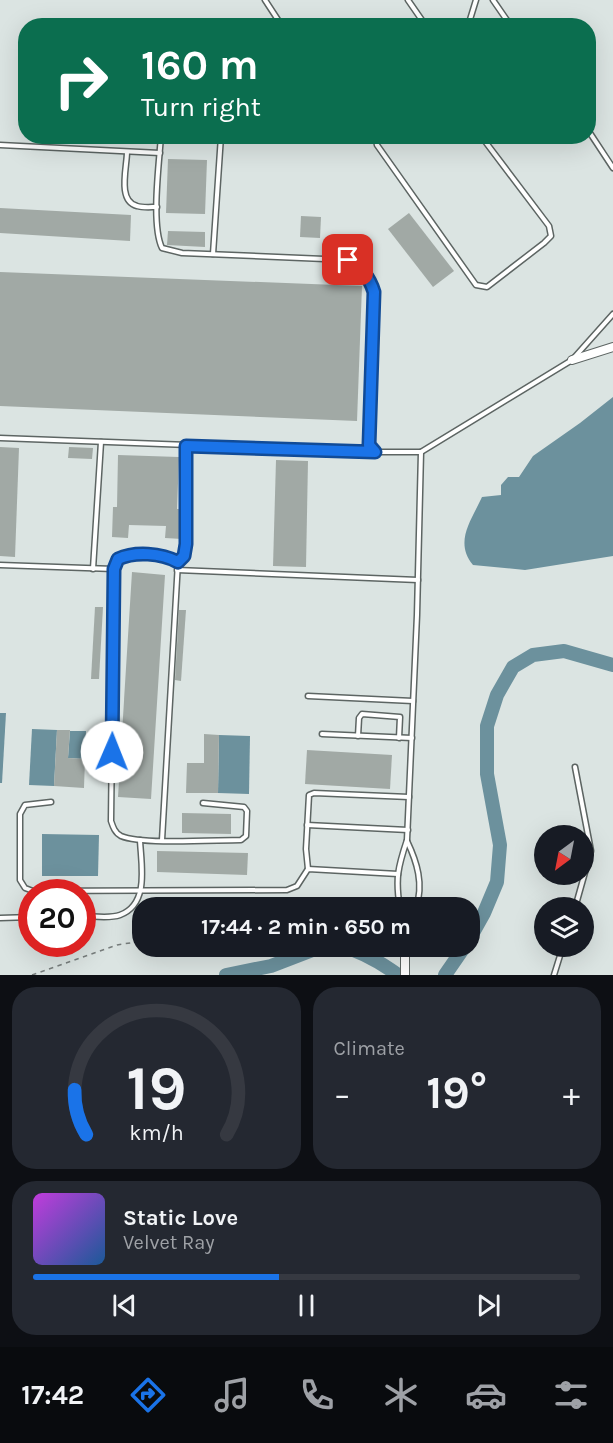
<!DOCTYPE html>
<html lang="en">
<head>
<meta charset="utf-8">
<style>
	:root { --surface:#171b24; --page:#242831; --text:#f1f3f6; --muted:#9ea1a6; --line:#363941; --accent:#1a73e8 }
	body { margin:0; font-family:Karla,sans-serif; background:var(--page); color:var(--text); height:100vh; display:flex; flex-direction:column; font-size:22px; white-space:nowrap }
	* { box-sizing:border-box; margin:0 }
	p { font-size:20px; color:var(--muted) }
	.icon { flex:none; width:33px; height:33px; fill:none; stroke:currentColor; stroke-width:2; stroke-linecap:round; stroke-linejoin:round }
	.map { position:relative; height:975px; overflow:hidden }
	.panel { display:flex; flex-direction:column; gap:12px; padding:12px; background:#0d0f14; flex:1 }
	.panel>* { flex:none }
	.guide { position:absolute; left:18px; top:18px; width:578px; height:126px; border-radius:24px; box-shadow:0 6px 24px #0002; background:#0b6e4f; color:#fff; overflow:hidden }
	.needle { width:39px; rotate:212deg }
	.controls { position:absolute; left:534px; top:825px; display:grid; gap:12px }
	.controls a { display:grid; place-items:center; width:60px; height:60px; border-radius:50%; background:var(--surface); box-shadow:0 6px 24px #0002; font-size:30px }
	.speed { position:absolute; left:18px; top:879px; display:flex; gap:12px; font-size:30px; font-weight:700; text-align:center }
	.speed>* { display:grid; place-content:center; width:78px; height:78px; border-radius:50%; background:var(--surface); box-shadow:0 6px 24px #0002; line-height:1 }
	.speed .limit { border:9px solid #d22; background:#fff; color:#111 }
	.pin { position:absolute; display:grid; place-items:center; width:51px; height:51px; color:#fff; margin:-26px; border-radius:12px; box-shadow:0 3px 9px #0006 }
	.me { position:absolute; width:66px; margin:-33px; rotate:1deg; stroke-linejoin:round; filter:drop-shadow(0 0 4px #0008) }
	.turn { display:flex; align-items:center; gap:21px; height:126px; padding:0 24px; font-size:27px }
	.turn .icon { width:78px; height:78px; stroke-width:2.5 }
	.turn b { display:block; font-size:42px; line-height:51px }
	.big { font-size:45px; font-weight:700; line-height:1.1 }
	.panel .widget { flex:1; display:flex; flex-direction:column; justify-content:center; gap:9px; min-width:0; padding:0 21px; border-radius:24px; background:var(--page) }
	.panel .dial { align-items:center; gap:0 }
	.dial svg { height:156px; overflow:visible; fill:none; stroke:var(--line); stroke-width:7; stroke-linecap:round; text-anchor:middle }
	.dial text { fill:var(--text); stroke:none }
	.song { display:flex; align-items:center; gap:18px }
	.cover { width:72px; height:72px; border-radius:9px; background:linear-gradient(135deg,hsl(290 70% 55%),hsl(210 70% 35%)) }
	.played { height:6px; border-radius:3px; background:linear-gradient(90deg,var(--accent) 45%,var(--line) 45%) }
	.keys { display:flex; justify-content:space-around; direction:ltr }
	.heat { display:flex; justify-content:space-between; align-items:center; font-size:33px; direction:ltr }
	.panel .tiles { flex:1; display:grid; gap:12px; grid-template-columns:1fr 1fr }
	.widget:last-child { grid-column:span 2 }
	.trip { position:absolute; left:132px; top:897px; width:348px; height:60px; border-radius:24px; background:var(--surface); box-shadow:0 6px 24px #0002; font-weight:700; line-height:60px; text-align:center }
	.menu { display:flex; height:96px; justify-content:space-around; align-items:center; background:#090b0e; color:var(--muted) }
	.menu .icon { width:42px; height:42px }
	.menu .selected { color:var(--accent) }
	.menu b { font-size:27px; color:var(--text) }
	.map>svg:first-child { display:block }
</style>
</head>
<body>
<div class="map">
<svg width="613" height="975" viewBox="0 0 613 975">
	<rect width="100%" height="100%" fill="#dbe4e2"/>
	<g fill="#6c919d">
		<path d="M613,397V556L525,570L473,565C454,542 471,521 482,497L501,495V485L508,477H519L533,456L580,423Z"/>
		<polygon points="0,713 6,713 2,783 0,783"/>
		<polygon points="32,729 57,730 54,786 29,785"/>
		<polygon points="70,731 86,731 85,759 68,758"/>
		<polygon points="219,735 250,736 249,794 218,793"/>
		<polygon points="42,834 99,835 98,876 42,876"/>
	</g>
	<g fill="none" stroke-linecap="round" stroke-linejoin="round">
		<g stroke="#6c919d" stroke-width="14">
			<polyline points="470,938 484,913 497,882 500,845 487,774 487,726 497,695 513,667 533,655 564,651 613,665"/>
			<path d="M342,946C363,952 380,962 398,975"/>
			<polyline points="226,975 271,966 323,946"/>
			<polyline points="445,975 465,946"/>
		</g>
	</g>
	<g fill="#a1a9a5">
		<polygon points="168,159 207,160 205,214 166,213"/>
		<polygon points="0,208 131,215 130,241 0,233"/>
		<polygon points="409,213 454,271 433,287 388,229"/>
		<polygon points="301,216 321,217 320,238 300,237"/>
		<polygon points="168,231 205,232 205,247 167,245"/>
		<polygon points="0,272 362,286 357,421 0,406"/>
		<polygon points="0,447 19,448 15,557 0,556"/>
		<polygon points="69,447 93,448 92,459 68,458"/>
		<polygon points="118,455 179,457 177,509 182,509 182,539 165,538 166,526 129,525 128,538 112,537 113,507 117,507"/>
		<polygon points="276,460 308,461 306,567 273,566"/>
		<polygon points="132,572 165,575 151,799 118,797"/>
		<polygon points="95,607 103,607 99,679 91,679"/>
		<polygon points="179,610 186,610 181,681 175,680"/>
		<polygon points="57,730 70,730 68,758 85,759 84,788 54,786"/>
		<polygon points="204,734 219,735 218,793 186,793 187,763 204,763"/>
		<polygon points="307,750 392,755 390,789 305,784"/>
		<polygon points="182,813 231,814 231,834 182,833"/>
		<polygon points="157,851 248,853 247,875 157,872"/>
	</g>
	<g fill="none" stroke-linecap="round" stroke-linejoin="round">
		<g stroke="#5d6563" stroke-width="7">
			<g id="lane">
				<polyline points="265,0 282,26"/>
				<polyline points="408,0 426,26"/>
				<polyline points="493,0 511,26"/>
				<polyline points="468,26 476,0"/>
				<polyline points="588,130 613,168"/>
				<path d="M161,136C159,164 151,225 162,248L182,253L348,260C362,269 369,276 374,292L369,445L375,452H421L572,360L613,314"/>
				<polyline points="356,136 361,140 371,136"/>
				<polyline points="375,136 377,145 476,285 487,287 544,243 551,236 549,226 481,136"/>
				<polyline points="0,145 160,153"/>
				<path d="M127,152C127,167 117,201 137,206C143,208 151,207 157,207"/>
				<polyline points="213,254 221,136"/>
				<polyline points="0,438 374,452"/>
				<polyline points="178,562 184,556 186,544 186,445"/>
				<polyline points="0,565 114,569"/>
				<polyline points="93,569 101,442"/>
				<polyline points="177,570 418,580"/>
				<polyline points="308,696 413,701"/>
				<polyline points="322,734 412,738"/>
				<polyline points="358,736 359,718 362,714 400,717 399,738"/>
				<polyline points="575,767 591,851 575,908"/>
				<polyline points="51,802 25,805 20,814 20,880 25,888 33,891 287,890 297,886 308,869 398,874"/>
				<polyline points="307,825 408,830"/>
				<path d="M162,840L178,562C161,553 135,551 118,559L114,569L111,821C113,827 115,833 121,836C142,845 215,840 241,840L246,836L247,811L244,807L203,803"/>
				<path d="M407,841C417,862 424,884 416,908"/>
				<polyline points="308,869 306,849 309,795 314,793 409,797"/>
				<path d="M400,908C395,879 398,867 407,840L417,615L421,452"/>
				<path d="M82,916C94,916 109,919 120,915C150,904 141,864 140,840"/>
				<polyline points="0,918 32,917"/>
				<polyline points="554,975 563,946"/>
			</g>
		</g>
		<g stroke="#5d6563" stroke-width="10">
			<g id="street">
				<polyline points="572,360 613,347"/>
				<polyline points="405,975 405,946"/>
			</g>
		</g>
		<polyline stroke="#787e7d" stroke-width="1.5" stroke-dasharray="4.5 4.5" stroke-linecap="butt" points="32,975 117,945 142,941"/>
		<use href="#lane" stroke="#fff" stroke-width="4"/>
		<use href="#street" stroke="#fff" stroke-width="8"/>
	</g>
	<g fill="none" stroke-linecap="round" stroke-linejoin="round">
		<g stroke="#114b97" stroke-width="15">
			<path id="route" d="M112,752L114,569L118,559C135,551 161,553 178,562L184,556L186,544V446L375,452L369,445L374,292C369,276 362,269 348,260"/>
		</g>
		<use href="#route" stroke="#1a73e8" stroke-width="10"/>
	</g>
</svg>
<div class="controls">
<a><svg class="needle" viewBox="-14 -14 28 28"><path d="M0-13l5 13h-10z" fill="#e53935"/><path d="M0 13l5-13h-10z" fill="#9ea1a6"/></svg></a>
<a><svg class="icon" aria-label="layers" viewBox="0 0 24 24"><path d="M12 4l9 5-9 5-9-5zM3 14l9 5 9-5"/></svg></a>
</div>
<div class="speed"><div class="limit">20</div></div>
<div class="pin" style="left:348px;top:260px;background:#d93025"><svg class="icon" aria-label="arrive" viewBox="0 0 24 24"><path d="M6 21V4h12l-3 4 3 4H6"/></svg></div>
<svg class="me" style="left:112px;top:752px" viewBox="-20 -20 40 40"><circle r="19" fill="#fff"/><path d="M0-13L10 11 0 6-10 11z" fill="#1a73e8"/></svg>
<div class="trip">17:44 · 2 min · 650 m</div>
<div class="guide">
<div class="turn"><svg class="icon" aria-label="right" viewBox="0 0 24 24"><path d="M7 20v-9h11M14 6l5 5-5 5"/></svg><div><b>160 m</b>Turn right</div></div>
</div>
</div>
<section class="panel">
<div class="tiles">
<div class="widget dial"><svg viewBox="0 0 100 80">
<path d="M14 69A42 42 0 1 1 86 69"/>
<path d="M14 69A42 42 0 0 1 8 46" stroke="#1a73e8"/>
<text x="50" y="56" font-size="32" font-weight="700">19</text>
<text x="50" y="72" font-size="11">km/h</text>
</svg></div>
<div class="widget"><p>Climate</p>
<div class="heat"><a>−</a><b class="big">19°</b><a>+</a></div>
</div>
<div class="widget">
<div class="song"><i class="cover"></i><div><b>Static Love</b><p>Velvet Ray</p></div></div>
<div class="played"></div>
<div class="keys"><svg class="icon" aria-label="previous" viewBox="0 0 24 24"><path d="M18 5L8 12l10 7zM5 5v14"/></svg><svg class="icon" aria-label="pause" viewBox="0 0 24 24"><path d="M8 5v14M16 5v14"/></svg><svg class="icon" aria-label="next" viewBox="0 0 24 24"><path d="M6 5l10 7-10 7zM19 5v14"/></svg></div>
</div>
</div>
</section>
<nav class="menu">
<b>17:42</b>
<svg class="icon selected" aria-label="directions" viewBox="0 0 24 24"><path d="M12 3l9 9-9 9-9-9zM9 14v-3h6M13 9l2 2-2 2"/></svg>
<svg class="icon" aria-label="music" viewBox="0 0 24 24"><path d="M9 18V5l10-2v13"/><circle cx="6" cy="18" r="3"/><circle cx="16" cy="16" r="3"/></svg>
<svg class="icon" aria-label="phone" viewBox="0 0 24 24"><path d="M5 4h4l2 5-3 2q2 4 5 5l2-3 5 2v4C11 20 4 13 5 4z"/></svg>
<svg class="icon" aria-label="climate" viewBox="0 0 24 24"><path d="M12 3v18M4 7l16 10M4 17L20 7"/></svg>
<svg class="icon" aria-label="car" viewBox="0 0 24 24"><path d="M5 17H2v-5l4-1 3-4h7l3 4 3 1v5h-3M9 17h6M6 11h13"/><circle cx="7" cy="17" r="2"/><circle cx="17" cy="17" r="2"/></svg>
<svg class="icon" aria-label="filters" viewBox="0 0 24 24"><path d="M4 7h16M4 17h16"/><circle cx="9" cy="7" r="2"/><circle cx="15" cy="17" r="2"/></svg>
</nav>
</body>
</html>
